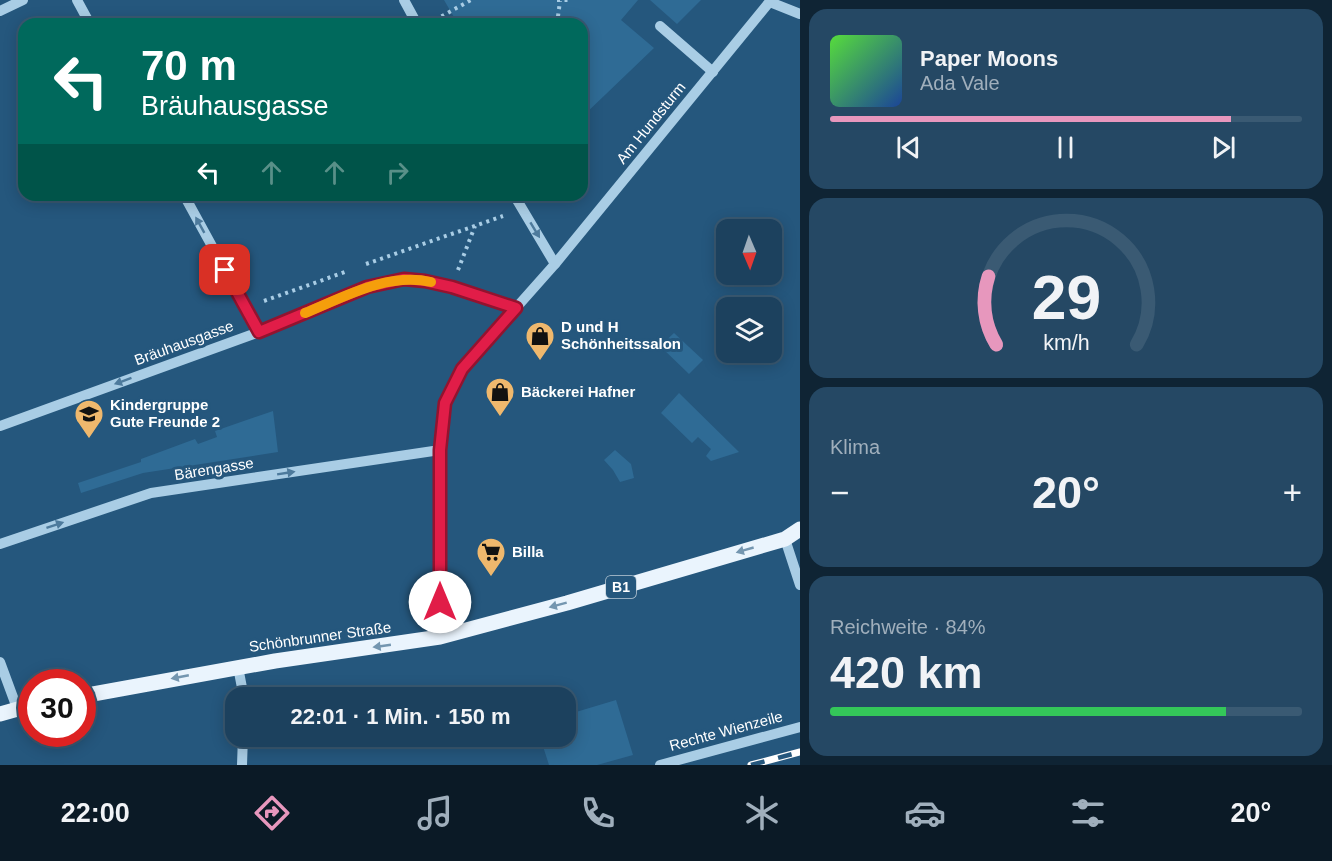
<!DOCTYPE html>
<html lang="de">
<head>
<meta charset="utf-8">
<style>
	:root { --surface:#1c415e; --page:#254864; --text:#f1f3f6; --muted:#a0afbc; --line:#3a5a73; --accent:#e797bd }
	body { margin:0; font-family:Helvetica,sans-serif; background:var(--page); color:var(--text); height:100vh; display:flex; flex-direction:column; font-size:22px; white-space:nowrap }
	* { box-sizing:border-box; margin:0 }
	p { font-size:20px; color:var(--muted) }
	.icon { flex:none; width:33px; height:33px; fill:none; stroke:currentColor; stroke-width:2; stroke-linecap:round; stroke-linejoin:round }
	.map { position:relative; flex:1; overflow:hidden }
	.panel { display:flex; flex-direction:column; gap:9px; padding:9px; background:#0f2434; width:532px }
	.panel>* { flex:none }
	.banner { position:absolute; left:18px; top:18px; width:570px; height:183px; border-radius:18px; box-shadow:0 3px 15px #0003,0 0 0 2px var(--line); background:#00695c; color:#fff; overflow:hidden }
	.needle { width:39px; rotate:178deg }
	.controls { position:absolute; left:716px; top:219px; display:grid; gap:12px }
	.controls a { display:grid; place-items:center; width:66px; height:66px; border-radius:12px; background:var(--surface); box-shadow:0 3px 15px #0003,0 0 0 2px var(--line); font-size:30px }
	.speed { position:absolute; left:18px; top:669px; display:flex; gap:12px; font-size:30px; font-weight:700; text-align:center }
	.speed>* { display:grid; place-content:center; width:78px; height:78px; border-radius:50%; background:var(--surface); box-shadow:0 3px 15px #0003,0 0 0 2px var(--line); line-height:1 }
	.speed .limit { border:9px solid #d22; background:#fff; color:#111 }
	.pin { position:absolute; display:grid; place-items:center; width:51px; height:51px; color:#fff; margin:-26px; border-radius:12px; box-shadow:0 3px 9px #0006 }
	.me { position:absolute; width:66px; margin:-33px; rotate:0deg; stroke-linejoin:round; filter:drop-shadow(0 0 4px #0008) }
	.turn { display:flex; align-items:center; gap:21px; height:126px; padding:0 24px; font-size:27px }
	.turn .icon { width:78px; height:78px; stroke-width:2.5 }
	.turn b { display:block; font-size:42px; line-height:51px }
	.lanes { display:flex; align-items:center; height:57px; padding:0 24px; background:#0003; justify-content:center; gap:30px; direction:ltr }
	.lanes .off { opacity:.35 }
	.big { font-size:45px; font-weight:700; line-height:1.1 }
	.panel .widget { flex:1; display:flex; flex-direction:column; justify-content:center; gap:9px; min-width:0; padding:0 21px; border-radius:18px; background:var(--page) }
	.panel .dial { align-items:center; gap:0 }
	.dial svg { height:156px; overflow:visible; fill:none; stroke:var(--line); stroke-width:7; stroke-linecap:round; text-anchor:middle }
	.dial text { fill:var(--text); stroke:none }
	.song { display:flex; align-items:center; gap:18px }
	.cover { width:72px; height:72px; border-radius:9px; background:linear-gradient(135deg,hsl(110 70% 55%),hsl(220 70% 35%)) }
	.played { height:6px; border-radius:3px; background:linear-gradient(90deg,var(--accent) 85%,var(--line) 85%) }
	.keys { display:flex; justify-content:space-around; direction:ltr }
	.heat { display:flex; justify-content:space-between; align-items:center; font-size:33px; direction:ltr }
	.charge { height:9px; border-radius:4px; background:linear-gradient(90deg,#34c759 84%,var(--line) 0) }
	.trip { position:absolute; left:225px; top:687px; width:351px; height:60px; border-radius:18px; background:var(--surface); box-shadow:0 3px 15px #0003,0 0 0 2px var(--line); font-weight:700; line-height:60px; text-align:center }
	.tabs { display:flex; height:96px; justify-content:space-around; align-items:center; background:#0b1a26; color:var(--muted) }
	.tabs .icon { width:42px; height:42px }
	.tabs .selected { color:var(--accent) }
	.tabs b { font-size:27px; color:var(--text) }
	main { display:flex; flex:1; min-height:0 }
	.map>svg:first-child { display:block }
</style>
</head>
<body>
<main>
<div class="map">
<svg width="800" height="765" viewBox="0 0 800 765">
	<rect width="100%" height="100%" fill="#25577d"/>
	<g fill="#2f6b95">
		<polygon points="444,0 638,0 621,20 654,48 582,117 582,24 458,24"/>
		<polygon points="650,0 701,0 677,24"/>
		<polygon points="674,333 703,360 689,374 660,346"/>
		<polygon points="679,393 739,452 711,461 706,456 711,449 698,437 692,443 661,413"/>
		<polygon points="273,411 278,452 143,473 81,493 78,483 141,462 141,459 195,439 198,444 217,437 215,431"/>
		<polygon points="615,450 631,464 634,478 620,482 613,470 604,460"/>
		<polygon points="616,700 633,755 597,765 549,765 540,737 566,736 566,715"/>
	</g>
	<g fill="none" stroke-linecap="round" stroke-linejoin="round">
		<g stroke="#a9cde5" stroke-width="4" stroke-dasharray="3 4.5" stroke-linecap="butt">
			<polyline points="557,0 572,0"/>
			<polyline points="435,20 471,0"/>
			<polyline points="557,24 560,1"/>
			<polyline points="366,264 503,216"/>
			<polyline points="458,270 475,226"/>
			<polyline points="264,301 345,272"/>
			<polyline points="35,682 37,679 77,673"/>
		</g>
		<g stroke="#a9cde5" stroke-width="10">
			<polyline points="77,0 90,24"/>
			<polyline points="404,0 417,24"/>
			<polyline points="770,2 800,14"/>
			<polyline points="0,11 23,0"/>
			<polyline points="660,26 713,72"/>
			<polyline points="184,195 259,332"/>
			<polyline points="514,195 555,264"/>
			<path d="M0,426L259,332L367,287C379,284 391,280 404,279C438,277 484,298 516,308"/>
			<polyline points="785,539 800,585"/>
			<polyline points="0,544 151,493 440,450"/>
			<polyline points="440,637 440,450 445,403 462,369 555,264 771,0"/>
			<polyline points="0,662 17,708"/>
			<polyline points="238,667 244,698"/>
			<polyline points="242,765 243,736"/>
			<polyline points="660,765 800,727"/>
		</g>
		<g stroke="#eaf4fd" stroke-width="15">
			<polyline points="82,696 275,661 440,637 567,603 785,539 800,529"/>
			<polyline points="0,714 32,705"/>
		</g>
		<g stroke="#fff" stroke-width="7">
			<polyline id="rail" points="751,765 800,752"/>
		</g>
		<use href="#rail" stroke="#25577d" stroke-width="4.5" stroke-dasharray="14" stroke-linecap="butt"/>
	</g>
	<defs><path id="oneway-solid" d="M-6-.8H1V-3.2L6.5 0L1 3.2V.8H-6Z" transform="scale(1.5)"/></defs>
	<g fill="#4d7a9c">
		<use href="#oneway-solid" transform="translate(200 225) rotate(-119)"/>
		<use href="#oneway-solid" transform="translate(535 230) rotate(59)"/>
		<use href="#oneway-solid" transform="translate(123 381) rotate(160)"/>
		<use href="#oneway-solid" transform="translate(286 473) rotate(-9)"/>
		<use href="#oneway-solid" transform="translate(55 525) rotate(-18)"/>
	</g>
	<g fill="#7496b0">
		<use href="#oneway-solid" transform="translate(745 550) rotate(164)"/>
		<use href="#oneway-solid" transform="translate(558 605) rotate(165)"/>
		<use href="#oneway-solid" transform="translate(382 646) rotate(172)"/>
		<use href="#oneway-solid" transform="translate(180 677) rotate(169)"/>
	</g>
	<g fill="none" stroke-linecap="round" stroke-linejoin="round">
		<g stroke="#92132f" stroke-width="15">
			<polyline id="route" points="225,270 259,332 367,287 404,279 425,281 452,287 516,308 462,369 445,403 440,450 440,602"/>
		</g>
		<use href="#route" stroke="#e11d48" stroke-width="10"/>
		<path stroke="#f59e0b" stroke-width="10" d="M305,313C344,297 388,272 431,282"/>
	</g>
	<defs>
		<g id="shop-pin" transform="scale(1.5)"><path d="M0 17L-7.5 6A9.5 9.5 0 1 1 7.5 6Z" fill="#efb86d" stroke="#25577d"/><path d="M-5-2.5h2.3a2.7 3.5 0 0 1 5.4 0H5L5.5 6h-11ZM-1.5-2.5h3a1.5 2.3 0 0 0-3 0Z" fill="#111"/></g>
		<g id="school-pin" transform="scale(1.5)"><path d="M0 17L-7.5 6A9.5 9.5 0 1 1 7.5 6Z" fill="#efb86d" stroke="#25577d"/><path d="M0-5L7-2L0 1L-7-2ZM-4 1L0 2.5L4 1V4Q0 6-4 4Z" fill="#111"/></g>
		<g id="supermarket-pin" transform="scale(1.5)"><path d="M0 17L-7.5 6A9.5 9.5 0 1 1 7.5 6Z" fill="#efb86d" stroke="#25577d"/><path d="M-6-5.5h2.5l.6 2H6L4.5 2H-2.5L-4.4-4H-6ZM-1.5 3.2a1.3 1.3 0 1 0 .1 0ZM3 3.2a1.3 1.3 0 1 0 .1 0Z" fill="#111"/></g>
	</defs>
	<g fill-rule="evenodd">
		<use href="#shop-pin" x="540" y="336"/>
		<use href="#shop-pin" x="500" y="392"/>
		<use href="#school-pin" x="89" y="414"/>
		<use href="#supermarket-pin" x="491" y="552"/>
	</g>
	<g text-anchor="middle" stroke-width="6" stroke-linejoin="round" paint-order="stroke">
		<rect fill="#25577d" stroke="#becdd8" stroke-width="1.5" x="606" y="576" width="30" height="22" rx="4.5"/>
		<g font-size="14" font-weight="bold" fill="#fff">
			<text x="621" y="592">B1</text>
		</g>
		<g font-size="15" fill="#fff" stroke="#25577d">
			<text transform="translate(651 123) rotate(-51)" y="5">Am Hundsturm</text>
			<text transform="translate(184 343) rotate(-20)" y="5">Bräuhausgasse</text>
			<text transform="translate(214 469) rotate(-9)" y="5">Bärengasse</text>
			<text transform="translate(320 637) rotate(-8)" y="5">Schönbrunner Straße</text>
			<text transform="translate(726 731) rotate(-15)" y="5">Rechte Wienzeile</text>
		</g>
		<g font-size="15" font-weight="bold" fill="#fff" stroke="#25577d" text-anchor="start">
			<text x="561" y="332">D und H<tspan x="561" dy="17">Schönheitssalon</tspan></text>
			<text x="521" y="397">Bäckerei Hafner</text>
			<text x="110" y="410">Kindergruppe<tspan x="110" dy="17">Gute Freunde 2</tspan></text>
			<text x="512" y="557">Billa</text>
		</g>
	</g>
</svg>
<div class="controls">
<a><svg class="needle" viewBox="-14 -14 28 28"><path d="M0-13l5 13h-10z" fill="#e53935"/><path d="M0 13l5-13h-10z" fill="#a0afbc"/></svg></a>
<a><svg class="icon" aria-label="layers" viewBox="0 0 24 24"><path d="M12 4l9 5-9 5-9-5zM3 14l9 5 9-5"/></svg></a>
</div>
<div class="speed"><div class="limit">30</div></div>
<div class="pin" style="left:225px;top:270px;background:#d93025"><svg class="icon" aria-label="arrive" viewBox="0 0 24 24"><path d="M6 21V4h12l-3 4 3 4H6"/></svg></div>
<svg class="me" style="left:440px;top:602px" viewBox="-20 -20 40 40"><circle r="19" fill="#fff"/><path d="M0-13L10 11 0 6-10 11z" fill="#e11d48"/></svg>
<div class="trip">22:01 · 1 Min. · 150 m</div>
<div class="banner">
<div class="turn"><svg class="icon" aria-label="left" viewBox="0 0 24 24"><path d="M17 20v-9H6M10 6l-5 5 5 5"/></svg><div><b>70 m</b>Bräuhausgasse</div></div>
<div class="lanes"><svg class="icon" aria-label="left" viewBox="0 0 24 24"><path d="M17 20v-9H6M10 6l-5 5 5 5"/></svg><svg class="icon off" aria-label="ahead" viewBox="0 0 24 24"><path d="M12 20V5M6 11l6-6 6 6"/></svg><svg class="icon off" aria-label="ahead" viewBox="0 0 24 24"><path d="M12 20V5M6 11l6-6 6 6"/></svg><svg class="icon off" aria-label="right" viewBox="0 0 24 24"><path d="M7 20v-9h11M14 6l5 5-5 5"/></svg></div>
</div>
</div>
<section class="panel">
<div class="widget">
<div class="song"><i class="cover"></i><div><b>Paper Moons</b><p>Ada Vale</p></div></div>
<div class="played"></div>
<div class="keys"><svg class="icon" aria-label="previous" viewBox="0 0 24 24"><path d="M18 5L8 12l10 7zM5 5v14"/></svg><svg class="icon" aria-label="pause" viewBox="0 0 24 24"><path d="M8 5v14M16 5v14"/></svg><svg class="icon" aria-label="next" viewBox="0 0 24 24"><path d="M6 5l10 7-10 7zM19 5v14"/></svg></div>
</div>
<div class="widget dial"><svg viewBox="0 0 100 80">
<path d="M14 69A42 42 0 1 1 86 69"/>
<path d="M14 69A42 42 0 0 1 10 34" stroke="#e797bd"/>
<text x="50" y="56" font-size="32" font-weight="700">29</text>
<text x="50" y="72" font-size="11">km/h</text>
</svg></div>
<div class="widget"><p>Klima</p>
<div class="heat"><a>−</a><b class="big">20°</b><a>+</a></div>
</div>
<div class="widget"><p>Reichweite · 84%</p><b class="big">420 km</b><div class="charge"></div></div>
</section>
</main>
<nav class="tabs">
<b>22:00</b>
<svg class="icon selected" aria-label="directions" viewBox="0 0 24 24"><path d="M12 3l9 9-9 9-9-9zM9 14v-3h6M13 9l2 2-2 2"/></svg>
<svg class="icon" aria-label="music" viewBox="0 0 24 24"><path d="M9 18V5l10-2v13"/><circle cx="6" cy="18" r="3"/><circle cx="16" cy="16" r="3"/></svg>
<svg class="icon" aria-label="phone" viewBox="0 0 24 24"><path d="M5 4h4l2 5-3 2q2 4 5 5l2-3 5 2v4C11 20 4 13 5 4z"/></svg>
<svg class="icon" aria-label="climate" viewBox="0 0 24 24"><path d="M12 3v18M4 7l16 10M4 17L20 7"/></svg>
<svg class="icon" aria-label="car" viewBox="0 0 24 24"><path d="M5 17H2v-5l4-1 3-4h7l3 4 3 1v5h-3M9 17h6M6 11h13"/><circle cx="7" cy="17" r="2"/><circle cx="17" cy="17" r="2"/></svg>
<svg class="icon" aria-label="filters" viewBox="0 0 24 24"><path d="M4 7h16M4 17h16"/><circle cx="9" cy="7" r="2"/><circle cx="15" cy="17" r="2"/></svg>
<b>20°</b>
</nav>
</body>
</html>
